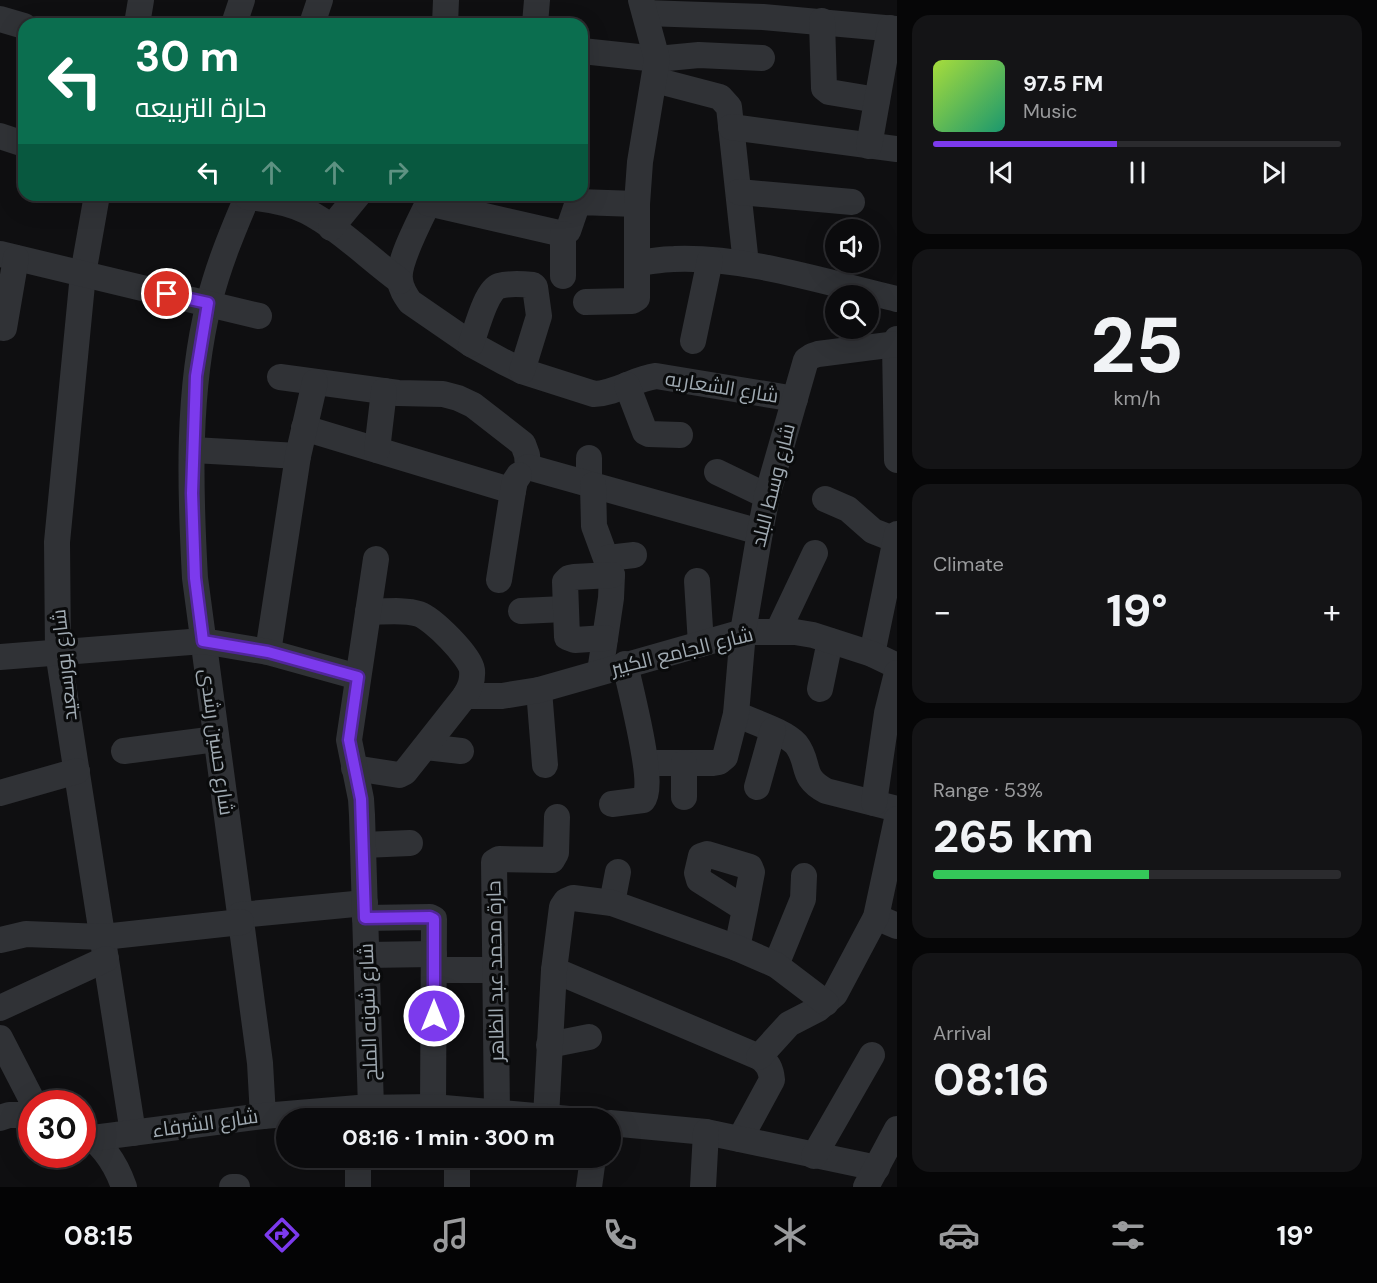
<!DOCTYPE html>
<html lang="en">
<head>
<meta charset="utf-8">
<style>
	:root { --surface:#0b0b0d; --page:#141416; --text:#f1f3f6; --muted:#9a9b9d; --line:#2b2b2e; --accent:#7c3aed }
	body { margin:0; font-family:"DM Sans",Cairo,sans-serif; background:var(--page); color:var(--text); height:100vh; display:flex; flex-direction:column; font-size:22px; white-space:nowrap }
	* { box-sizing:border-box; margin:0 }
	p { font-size:20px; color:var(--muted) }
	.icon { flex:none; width:33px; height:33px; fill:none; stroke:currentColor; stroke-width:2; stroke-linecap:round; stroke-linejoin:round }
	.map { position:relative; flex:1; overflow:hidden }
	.panel { display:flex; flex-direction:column; gap:15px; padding:15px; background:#060607; width:480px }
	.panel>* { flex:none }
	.hud { position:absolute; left:18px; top:18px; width:570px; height:183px; border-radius:18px; box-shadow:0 6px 24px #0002,0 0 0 2px var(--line); background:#0b6e4f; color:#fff; overflow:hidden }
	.buttons { position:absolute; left:825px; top:219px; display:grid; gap:12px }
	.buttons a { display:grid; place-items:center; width:54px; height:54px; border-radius:50%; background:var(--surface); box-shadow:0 6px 24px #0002,0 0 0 2px var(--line); font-size:30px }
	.speed { position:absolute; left:18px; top:1090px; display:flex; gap:12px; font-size:30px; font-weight:700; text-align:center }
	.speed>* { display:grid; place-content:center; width:78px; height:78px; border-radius:50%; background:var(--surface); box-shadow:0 6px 24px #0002,0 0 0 2px var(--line); line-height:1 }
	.speed .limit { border:9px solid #d22; background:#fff; color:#111 }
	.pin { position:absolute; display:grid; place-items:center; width:51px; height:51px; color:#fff; margin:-26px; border:3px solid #fff; border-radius:50%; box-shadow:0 2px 6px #0007 }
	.me { position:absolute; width:66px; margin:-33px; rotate:0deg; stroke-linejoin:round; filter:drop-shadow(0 0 4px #0008) }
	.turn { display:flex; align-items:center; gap:21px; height:126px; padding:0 18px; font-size:27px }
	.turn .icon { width:78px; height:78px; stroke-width:2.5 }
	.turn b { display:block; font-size:42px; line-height:51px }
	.lanes { display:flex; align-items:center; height:57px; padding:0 18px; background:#0003; justify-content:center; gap:30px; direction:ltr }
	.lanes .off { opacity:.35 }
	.big { font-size:45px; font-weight:700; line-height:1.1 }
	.panel .card { flex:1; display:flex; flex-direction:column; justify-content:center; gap:9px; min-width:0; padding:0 21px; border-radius:18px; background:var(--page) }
	.panel .dial { align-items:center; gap:0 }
	.dial b { font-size:78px; line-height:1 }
	.song { display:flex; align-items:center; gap:18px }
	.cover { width:72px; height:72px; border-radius:9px; background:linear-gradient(135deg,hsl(80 70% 55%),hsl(160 70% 35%)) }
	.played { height:6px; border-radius:3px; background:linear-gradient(90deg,var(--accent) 45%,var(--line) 45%) }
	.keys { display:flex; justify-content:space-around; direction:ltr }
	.heat { display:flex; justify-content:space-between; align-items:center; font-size:33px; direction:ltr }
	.charge { height:9px; border-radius:4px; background:linear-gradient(90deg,#34c759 53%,var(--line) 0) }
	.trip { position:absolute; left:276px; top:1108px; width:345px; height:60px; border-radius:30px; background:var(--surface); box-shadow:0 6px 24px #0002,0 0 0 2px var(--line); font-weight:700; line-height:60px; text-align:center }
	.dock { display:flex; height:96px; justify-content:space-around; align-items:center; background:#040405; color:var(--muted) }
	.dock .icon { width:42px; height:42px }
	.dock .selected { color:var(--accent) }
	.dock b { font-size:27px; color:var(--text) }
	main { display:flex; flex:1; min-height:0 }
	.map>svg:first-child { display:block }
</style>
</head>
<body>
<main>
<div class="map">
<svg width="897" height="1187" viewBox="0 0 897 1187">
	<rect width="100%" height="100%" fill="#0f0f11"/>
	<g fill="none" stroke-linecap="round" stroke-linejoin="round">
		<g stroke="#303236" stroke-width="26">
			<polyline points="645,13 763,17 897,29"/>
			<polyline points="0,19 24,26"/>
			<polyline points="822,21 824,88 829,92 877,100"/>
			<polyline points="137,24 141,0"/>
			<polyline points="234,24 242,0"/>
			<polyline points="312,24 320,0"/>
			<polyline points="445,24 446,0"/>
			<polyline points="535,24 537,0"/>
			<polyline points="582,51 657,59 699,55 762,58"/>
			<polyline points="655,80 720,97 729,107 746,264"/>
			<polyline points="731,127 897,149"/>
			<polyline points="0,136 24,144"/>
			<polyline points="869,146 890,28"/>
			<polyline points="739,192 852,202"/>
			<polyline points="97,195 83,274 57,542 58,652 133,1133"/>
			<path d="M248,195C233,230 218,266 209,303C187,392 190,487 195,578L260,1063L263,1116"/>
			<path d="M432,195C423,215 397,261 400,280C401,289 405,295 410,302L471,344L504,362L522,371L594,394C617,393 634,379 656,376L795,399"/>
			<path d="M247,197C267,199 287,202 306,211C339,228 370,259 400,281"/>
			<polyline points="428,203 563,234 568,231 578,202 637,204"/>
			<polyline points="331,228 358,195"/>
			<polyline points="563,234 563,276"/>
			<polyline points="0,254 259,316"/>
			<path d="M637,263C649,262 662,259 674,259C745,256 828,283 897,299"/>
			<polyline points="586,302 632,301 637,298 637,204 640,162 657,59 641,0"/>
			<polyline points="4,328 16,258"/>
			<polyline points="897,339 895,345 897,460"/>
			<polyline points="693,341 710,260"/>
			<path d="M471,344C476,331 486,290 499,286C509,283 523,284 533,285L535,287L539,316L522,371"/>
			<polyline points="280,377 398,393 443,394 458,398 473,405 523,444 527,455 528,467"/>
			<polyline points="627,385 645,432 649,434 680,435"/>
			<polyline points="304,428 513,491"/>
			<polyline points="193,450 298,456"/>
			<polyline points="377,450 384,391"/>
			<polyline points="589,458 589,484"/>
			<polyline points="528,467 760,532"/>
			<polyline points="717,472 767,496"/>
			<polyline points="593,485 594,526 612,575 611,598 600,672"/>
			<polyline points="825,499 848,509 873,531 896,540"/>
			<polyline points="608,558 634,555"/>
			<polyline points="499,580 513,491 515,481 519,475"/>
			<polyline points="697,581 701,644"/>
			<polyline points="521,611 565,609"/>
			<polyline points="778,631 815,553"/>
			<polyline points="605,638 575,640 567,637 565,582 569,578 574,577 612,575"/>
			<polyline points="268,652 298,456 315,382"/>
			<polyline points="872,654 897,534"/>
			<polyline points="0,657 203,641 268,652 358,677"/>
			<polyline points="820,689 830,641"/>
			<polyline points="539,690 545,765"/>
			<polyline points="465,696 502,696 539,690 743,632 795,632 813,635 872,654 897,666"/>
			<path d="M736,714C753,722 784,731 796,744C811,763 799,777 826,791L897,809"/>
			<polyline points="426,747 461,751"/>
			<polyline points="124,751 216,739"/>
			<polyline points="646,763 713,763 719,762 725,757 736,714 743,632 760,532 767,496 806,360 812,356 818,354 897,344"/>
			<polyline points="684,763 684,797"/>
			<path d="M354,768L399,775L405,772L465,696C470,688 473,681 472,670C470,656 433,619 419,614C404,609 383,612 368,612"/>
			<polyline points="757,787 773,730"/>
			<polyline points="0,793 77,771"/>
			<polyline points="874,803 887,713 897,673"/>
			<path d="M612,804L643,800C656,784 630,688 625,664"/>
			<polyline points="363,845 410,843"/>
			<polyline points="612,903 618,872"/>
			<polyline points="240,915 365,903"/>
			<polyline points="876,917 897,926"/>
			<polyline points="365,918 430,917 434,919 433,1107"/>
			<polyline points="0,940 26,934 103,937 241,922"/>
			<polyline points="737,948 745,909 699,880 697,873 701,856 707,854 750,867 752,872 745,909"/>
			<polyline points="366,955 434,954"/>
			<polyline points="776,965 803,899 804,876"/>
			<polyline points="434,970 495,970"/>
			<path d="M554,970L759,1057C768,1063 771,1069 772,1080L740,1139"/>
			<polyline points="0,1008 106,959"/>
			<polyline points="0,1038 34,1104"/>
			<polyline points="549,1045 589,1037"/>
			<polyline points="759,1057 789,1024 818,1009 835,994 876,917 897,819"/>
			<polyline points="371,1108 362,815 361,799 349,740 376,559"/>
			<polyline points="497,1113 494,862 499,859 552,860 556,853 557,817"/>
			<polyline points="546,1117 554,970 562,907 566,901 573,898 612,903 737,948 776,965 826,1003"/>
			<polyline points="0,1118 9,1115 32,1115"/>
			<polyline points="610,1123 706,1132 877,1168"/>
			<path d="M82,1131C103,1144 116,1164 124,1187"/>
			<polyline points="93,1138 263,1116 358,1108 433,1107 569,1119"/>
			<polyline points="814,1156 872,1055"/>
			<polyline points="457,1158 457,1187"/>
			<polyline points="232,1187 237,1187"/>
			<polyline points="358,1187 358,1158"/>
			<polyline points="589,1187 593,1158"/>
			<polyline points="703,1187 706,1132"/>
			<polyline points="866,1187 897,1129"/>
		</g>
	</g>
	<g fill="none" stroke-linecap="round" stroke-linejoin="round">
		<g stroke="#51269a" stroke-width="15">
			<polyline id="route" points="167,294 208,303 196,376 192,493 195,578 203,641 268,652 358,677 349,740 361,799 365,918 430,917 434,919 434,1016"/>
		</g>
		<use href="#route" stroke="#7c3aed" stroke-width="10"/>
	</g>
	<g text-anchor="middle" stroke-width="6" stroke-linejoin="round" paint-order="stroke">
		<g font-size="20" fill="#a0aab2" stroke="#0a0b0c">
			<text transform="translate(722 387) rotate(9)" y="7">شارع الشعاريه</text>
			<text transform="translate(773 485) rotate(-76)" y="7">شارع وسط البلد</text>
			<text transform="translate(682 651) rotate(-14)" y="7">شارع الجامع الكبير</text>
			<text transform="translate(64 665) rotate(-96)" y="7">شارع بورسعيد</text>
			<text transform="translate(217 742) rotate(82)" y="7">شارع حسين رشدى</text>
			<text transform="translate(495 971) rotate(-91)" y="7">حارة محمد عبد الظاهر</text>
			<text transform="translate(368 1012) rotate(-92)" y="7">شارع شونه الملح</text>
			<text transform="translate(205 1123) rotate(-8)" y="7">شارع الشرفاء</text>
		</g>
	</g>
</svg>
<div class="buttons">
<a><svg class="icon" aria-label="sound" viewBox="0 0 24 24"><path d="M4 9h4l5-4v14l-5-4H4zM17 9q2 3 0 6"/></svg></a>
<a><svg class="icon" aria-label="search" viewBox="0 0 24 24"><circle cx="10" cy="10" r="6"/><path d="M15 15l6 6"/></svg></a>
</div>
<div class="speed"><div class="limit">30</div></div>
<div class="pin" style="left:167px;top:294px;background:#d93025"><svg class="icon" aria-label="arrive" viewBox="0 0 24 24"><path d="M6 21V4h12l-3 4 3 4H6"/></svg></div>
<svg class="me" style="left:434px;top:1016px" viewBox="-20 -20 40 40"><circle r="17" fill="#7c3aed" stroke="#fff" stroke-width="3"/><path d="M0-11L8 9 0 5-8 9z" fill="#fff"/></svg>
<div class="trip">08:16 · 1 min · 300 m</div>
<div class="hud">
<div class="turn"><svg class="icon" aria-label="left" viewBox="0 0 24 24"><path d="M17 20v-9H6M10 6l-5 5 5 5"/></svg><div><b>30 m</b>حارة التربيعه</div></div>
<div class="lanes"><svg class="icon" aria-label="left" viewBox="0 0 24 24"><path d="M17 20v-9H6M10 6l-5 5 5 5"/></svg><svg class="icon off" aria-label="ahead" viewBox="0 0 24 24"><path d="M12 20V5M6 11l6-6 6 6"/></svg><svg class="icon off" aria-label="ahead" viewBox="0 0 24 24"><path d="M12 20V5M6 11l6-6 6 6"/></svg><svg class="icon off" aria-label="right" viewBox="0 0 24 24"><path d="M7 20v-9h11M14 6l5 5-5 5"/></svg></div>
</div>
</div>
<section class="panel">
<div class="card">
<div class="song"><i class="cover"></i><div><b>97.5 FM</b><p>Music</p></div></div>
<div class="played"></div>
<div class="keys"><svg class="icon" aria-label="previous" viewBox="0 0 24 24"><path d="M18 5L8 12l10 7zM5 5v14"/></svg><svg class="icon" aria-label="pause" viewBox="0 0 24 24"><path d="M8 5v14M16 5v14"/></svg><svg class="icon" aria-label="next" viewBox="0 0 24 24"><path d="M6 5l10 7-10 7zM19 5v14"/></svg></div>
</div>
<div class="card dial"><b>25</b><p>km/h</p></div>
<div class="card"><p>Climate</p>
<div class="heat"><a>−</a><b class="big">19°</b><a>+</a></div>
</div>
<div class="card"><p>Range · 53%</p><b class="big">265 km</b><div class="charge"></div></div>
<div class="card"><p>Arrival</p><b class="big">08:16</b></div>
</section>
</main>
<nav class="dock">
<b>08:15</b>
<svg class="icon selected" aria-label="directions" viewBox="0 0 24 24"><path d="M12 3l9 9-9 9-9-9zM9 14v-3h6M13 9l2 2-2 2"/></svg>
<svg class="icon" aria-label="music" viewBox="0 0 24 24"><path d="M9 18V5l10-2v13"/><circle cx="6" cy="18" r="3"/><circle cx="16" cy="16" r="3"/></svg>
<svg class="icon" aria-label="phone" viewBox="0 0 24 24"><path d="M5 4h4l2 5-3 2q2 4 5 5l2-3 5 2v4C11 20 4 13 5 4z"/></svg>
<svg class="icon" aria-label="climate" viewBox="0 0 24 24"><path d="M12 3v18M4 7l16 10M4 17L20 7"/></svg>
<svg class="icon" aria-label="car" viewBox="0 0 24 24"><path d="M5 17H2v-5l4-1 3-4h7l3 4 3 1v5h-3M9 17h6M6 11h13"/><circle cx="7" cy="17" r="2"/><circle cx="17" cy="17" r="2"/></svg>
<svg class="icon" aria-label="filters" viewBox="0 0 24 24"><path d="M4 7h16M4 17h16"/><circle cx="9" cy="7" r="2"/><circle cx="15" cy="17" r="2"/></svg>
<b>19°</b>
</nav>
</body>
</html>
